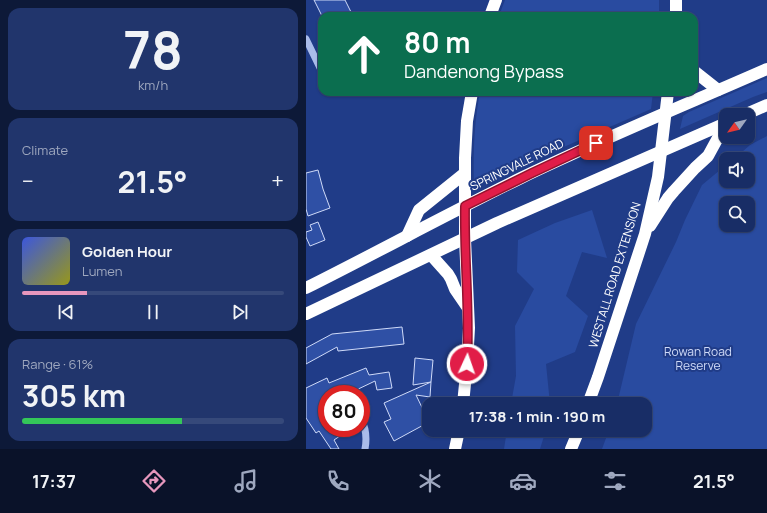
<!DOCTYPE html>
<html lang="en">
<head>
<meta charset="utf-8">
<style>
	:root { --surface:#182d66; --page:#21356c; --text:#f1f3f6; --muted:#9fa8bf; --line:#36497a; --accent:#e797bd }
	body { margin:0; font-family:Manrope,sans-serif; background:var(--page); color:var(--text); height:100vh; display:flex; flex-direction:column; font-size:15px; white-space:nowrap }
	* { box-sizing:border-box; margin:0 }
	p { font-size:13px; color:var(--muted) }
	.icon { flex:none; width:22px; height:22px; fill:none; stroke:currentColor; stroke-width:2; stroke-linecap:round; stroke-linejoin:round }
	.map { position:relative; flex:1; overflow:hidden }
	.side { display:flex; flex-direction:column; gap:8px; padding:8px; background:#0d1938; width:306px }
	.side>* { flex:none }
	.top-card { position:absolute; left:12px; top:12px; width:380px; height:84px; border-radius:12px; box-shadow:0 1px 3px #0004,0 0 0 1px var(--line); background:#0b6e4f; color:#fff; overflow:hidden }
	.needle { width:26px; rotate:236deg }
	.buttons { position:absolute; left:413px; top:108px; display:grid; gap:8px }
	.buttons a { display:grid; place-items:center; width:36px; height:36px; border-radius:8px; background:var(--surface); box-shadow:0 1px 3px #0004,0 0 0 1px var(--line); font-size:20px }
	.speed { position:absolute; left:12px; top:385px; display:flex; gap:8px; font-size:20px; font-weight:700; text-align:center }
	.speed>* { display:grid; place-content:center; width:52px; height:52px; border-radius:50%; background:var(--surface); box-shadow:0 1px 3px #0004,0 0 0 1px var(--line); line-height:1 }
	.speed .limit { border:6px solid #d22; background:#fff; color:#111 }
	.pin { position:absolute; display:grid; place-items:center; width:34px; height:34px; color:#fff; margin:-17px; border-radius:8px; box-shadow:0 2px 6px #0006 }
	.me { position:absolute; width:44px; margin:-22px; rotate:3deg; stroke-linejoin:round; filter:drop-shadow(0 0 3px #0008) }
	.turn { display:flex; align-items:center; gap:14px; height:84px; padding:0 20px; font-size:18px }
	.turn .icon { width:52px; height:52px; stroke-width:2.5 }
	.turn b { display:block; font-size:28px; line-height:34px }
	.big { font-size:30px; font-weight:700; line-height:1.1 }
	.side .card { flex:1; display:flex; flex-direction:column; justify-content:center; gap:6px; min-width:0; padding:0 14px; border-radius:12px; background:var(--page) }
	.side .dial { align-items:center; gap:0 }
	.dial b { font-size:52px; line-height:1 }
	.song { display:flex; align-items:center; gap:12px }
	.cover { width:48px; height:48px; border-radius:6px; background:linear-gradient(135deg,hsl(230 70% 55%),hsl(60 70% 35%)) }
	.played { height:4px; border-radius:2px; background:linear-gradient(90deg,var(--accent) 25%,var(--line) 25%) }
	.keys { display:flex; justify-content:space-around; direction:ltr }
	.heat { display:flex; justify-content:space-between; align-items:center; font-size:22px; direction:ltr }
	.charge { height:6px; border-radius:3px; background:linear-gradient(90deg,#34c759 61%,var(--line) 0) }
	.trip { position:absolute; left:116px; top:397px; width:230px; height:40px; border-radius:12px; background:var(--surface); box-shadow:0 1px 3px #0004,0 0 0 1px var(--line); font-weight:700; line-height:40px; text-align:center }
	.tabs { display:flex; height:64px; justify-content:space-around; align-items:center; background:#0a1229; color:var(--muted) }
	.tabs .icon { width:28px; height:28px }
	.tabs .on { color:var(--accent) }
	.tabs b { font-size:18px; color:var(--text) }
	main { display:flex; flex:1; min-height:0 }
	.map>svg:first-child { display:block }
</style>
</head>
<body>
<main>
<section class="side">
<div class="card dial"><b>78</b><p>km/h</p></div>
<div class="card"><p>Climate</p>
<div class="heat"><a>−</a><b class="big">21.5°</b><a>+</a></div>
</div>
<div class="card">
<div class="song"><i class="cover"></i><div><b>Golden Hour</b><p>Lumen</p></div></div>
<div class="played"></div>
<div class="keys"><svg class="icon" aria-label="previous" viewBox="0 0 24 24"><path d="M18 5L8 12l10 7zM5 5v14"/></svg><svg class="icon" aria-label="pause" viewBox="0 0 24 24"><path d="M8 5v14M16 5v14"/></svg><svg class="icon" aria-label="next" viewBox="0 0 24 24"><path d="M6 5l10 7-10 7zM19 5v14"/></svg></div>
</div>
<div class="card"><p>Range · 61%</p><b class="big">305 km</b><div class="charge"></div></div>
</section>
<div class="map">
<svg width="461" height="449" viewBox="0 0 461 449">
	<rect width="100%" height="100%" fill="#203c88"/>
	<g fill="#294ba0" fill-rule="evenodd">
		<polygon points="199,0 353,0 353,16 193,16"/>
		<polygon points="461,78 461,92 447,97 374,129 377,116 383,112"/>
		<path d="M174,92H347L345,109L168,186C167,153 168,124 174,92Z"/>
		<path d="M461,136V449H296L303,430H339V404H311L330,324L370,242L379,220L396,185L420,165V181H442V159H428L444,145ZM420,203H442V225H420Z"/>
		<polygon points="286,210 301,258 276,252 260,296 282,316 269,352 240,364 244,404 205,404 210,376 209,326 228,289 211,272 212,240 249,223"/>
		<polygon points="201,430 240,430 234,449 198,449"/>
	</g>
	<g fill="#2f50a5" stroke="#cfdaf8">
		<polygon points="8,0 39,0 47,16 16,16"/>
		<polygon points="12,170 17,189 24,208 2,216 0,209 0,173"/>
		<polygon points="12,222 19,240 4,246 0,237 0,232 6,230 4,225"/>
		<polygon points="96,327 98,344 32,351 31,347 0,364 0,348 26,334"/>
		<polygon points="109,358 127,360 125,382 107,385"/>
		<polygon points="60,368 63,375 83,372 86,388 71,390 69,381 46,392 47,394 21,394 21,428 32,428 37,434 28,440 33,449 25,449 13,431 10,433 0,418 0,388 21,378 23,383"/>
		<polygon points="125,382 124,397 110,395 123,422 88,441 78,422 85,419 78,403"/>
	</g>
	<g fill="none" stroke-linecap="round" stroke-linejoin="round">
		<g stroke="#aabcea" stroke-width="7">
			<polyline points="0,39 16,72"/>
			<path d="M55,419C60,428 61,438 59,449"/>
		</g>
		<g stroke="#fff" stroke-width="12">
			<polyline points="184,16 190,0"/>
			<polyline points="370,16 370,0"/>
			<polyline points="388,71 412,90"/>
			<polyline points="438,115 461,105"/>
			<polyline points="344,226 362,198 368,191 389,168 402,156 420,123"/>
			<polyline points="101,236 113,210 159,173"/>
			<polyline points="125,255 142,274 145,279 149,289 162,308"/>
			<path d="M0,288C72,252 143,213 215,178C296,139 379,105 461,69"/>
			<polyline points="0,314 191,223 420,123"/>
			<polyline points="157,404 161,364 163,328 159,239 159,158 161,121 166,92"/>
			<polyline points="282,404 292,377 339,234 352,177 362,92"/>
			<polyline points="149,449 153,430"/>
			<polyline points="265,449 273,430"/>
		</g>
	</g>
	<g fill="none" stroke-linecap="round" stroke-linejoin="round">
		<g stroke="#92132f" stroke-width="10">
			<path id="route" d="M161,364C164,311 158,259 159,206L226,173L290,143"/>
		</g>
		<use href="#route" stroke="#e11d48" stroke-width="7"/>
	</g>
	<g text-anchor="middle" stroke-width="4" stroke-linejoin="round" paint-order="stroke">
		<g font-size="12" fill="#fff" stroke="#203c88">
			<text transform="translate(211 165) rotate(-26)" y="4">SPRINGVALE ROAD</text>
			<text transform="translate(309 275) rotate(-73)" y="4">WESTALL ROAD EXTENSION</text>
		</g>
		<g font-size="12" fill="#cfdaf8" stroke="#203c88">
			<text x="392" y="356">Rowan Road<tspan x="392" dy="14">Reserve</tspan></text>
		</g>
	</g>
</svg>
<div class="buttons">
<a><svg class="needle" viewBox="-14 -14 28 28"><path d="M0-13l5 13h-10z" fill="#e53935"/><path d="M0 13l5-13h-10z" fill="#9fa8bf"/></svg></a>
<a><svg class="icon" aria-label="sound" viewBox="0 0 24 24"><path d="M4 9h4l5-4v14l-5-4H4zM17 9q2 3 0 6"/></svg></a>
<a><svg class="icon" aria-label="search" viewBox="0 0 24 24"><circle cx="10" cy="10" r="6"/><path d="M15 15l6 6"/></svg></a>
</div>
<div class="speed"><div class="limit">80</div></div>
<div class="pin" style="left:290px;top:143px;background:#d93025"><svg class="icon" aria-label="arrive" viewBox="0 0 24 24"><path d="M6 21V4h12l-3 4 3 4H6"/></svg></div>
<svg class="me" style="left:161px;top:364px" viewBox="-20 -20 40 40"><circle r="17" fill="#e11d48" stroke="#fff" stroke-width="3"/><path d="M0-11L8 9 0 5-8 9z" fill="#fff"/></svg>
<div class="trip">17:38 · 1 min · 190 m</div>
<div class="top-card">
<div class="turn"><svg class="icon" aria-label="ahead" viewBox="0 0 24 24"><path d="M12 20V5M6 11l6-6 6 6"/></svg><div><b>80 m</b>Dandenong Bypass</div></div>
</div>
</div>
</main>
<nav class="tabs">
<b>17:37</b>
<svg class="icon on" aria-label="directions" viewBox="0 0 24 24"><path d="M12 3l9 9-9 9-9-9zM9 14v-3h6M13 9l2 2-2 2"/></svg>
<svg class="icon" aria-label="music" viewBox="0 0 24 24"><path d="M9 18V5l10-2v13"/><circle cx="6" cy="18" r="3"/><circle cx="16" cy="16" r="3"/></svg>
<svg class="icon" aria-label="phone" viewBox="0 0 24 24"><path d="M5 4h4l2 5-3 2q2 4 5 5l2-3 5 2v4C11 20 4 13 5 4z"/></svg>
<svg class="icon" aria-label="climate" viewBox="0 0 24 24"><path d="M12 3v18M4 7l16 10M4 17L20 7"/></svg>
<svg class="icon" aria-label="car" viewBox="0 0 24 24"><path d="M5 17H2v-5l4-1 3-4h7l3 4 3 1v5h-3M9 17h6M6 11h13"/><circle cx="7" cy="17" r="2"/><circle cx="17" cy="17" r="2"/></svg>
<svg class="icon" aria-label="filters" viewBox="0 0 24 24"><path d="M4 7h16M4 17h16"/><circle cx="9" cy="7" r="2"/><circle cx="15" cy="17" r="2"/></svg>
<b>21.5°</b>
</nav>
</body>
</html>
